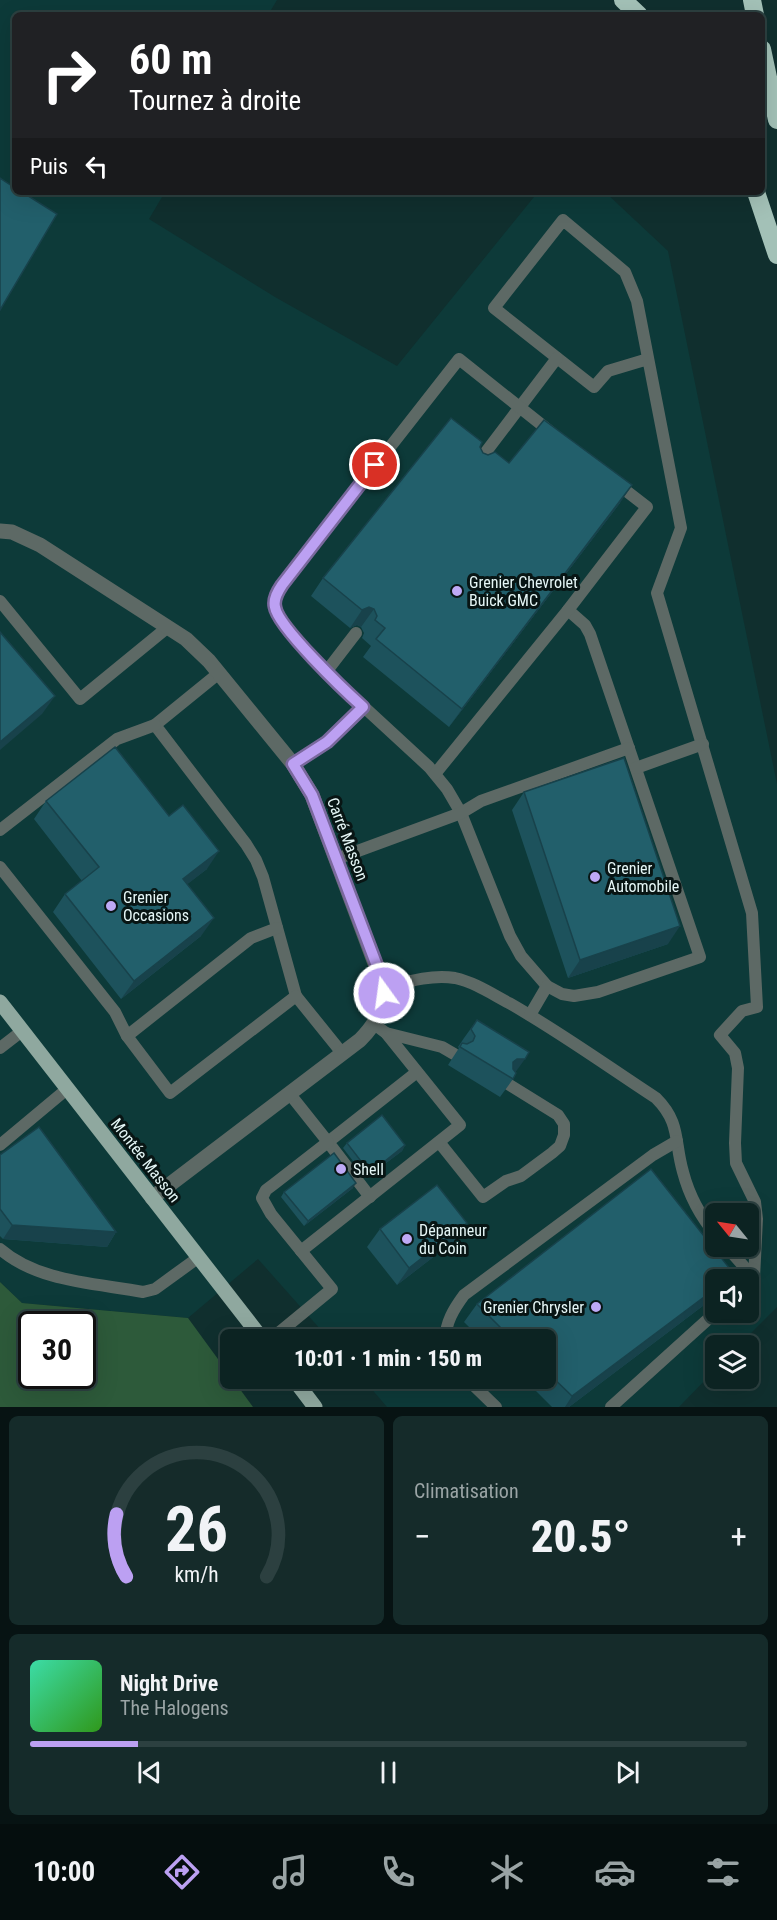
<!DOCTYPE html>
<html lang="fr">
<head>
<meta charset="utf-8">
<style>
	:root { --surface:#0c2322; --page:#152b2a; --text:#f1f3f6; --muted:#9aa4a5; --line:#2c4040; --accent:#bca0f2 }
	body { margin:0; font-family:"Roboto Condensed",sans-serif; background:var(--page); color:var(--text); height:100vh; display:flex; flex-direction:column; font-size:22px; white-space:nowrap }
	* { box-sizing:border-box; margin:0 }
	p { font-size:20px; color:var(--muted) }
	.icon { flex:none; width:33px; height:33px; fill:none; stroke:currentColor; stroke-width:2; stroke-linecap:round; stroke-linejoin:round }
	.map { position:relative; height:1407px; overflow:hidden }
	.drawer { display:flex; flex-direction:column; gap:9px; padding:9px; background:#071313; flex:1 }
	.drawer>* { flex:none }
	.guide { position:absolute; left:12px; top:12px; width:753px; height:183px; border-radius:9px; box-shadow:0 6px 24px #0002,0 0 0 2px var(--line); background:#202124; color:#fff; overflow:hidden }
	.needle { width:39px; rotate:300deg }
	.tools { position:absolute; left:705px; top:1203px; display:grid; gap:12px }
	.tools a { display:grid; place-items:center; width:54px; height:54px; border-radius:9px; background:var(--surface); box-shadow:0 6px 24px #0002,0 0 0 2px var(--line); font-size:30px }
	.speed { position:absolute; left:18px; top:1311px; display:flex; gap:12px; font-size:30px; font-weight:700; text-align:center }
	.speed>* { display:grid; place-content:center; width:78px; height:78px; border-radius:50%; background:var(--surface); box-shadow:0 6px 24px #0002,0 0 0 2px var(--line); line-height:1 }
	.speed .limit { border:3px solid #111; border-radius:9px; background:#fff; color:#111 }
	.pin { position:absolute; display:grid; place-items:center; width:51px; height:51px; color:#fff; margin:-26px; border:3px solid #fff; border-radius:50%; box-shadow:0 2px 6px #0007 }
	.me { position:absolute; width:66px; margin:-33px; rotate:346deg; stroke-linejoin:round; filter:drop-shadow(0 0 4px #0008) }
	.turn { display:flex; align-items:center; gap:21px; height:126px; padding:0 18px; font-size:27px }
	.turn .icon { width:78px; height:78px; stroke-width:2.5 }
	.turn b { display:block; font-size:42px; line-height:51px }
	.then { display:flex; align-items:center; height:57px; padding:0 18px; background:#0003; gap:12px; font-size:22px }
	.big { font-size:45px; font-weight:800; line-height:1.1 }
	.drawer .tile { flex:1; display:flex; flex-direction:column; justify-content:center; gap:9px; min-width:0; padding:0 21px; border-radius:9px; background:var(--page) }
	.drawer .dial { align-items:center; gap:0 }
	.dial svg { height:156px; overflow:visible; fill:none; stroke:var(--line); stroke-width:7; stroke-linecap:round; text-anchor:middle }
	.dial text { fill:var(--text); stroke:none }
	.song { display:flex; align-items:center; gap:18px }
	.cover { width:72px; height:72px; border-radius:9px; background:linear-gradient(135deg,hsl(160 70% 55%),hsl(110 70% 35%)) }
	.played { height:6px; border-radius:3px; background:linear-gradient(90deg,var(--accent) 15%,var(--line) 15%) }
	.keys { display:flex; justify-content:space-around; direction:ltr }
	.heat { display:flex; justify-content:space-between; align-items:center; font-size:33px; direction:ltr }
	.drawer .tiles { flex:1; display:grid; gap:9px; grid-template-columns:1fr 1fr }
	.tile:last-child { grid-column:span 2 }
	.trip { position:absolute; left:220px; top:1329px; width:336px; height:60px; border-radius:9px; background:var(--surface); box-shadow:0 6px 24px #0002,0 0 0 2px var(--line); font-weight:800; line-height:60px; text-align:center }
	.tabs { display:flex; height:96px; justify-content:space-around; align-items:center; background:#050e0e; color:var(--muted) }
	.tabs .icon { width:42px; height:42px }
	.tabs .selected { color:var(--accent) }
	.tabs b { font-size:27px; color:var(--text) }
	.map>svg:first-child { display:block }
</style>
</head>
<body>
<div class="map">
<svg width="777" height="1407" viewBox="0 0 777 1407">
	<rect width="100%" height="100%" fill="#102f2e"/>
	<path fill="#0d3a39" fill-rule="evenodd" d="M0,0H277L268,15H15V192H165L149,219L275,297L397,366L538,192H605L668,251L777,784V1307L739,1345L716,1346L715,1370L679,1407H387L363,1379L546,1378V1340L329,1339L258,1259L188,1318L22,1303L0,1282ZM716,1214H748V1246H716ZM716,1280H748V1312H716Z"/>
	<path fill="#2d5a3a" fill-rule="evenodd" d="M0,1282L22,1303L188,1318L253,1407H0ZM32,1324H82V1376H32Z"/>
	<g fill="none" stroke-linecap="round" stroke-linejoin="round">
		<g stroke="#5d6965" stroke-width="12">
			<polyline points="648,359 608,371 594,387 494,308 563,220 625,272 637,301 681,528 657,593 752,913 757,1007 742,1011 720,1035 735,1053 738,1068 735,1143 736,1163 755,1202 757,1219 754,1278"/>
			<polyline points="476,465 557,358"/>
			<polyline points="0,601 80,699 168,627"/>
			<polyline points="326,672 356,633"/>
			<polyline points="219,673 155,725 246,844 256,860 263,877 296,996"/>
			<path d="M364,707C345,691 278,628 275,607C273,599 278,591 282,585L459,359L552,433"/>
			<polyline points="293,764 327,742 364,707 429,767 447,789 461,813 510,936 521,956 547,986 562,994 574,996 598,992 700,957 590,634 585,625 568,610"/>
			<polyline points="636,768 703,744"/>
			<polyline points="435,774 568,610 647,507 616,483"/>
			<polyline points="0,830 117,739 155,725"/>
			<polyline points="336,859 461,813 481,801 629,748"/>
			<polyline points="0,867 115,1012 127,1036"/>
			<polyline points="277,928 251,938 127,1036 170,1093 296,996 342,1053"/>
			<path d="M383,988C406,982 431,974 455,978C474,982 492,994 509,1003C560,1032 607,1066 656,1098C681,1123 674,1141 683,1172C689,1195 700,1216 716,1235"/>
			<polyline points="530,1015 547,986"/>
			<polyline points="386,1033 442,1047 454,1054"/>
			<polyline points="0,1048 22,1031"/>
			<polyline points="439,1142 483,1197 506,1181 521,1176 552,1153 560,1146 564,1135 564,1124 558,1115 508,1084"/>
			<polyline points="0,1145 67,1089"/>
			<polyline points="370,1197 328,1142 417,1072"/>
			<polyline points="726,1246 754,1278 752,1279"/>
			<path d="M0,1249C38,1282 95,1283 143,1292L155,1289L199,1257"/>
			<polyline points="301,1251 460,1125 386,1033 374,1024"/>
			<polyline points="270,1340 332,1289 271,1214 262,1198 266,1190 274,1184 328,1142 289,1093"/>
			<path d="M445,1340C446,1322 453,1310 464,1295L653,1155L677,1141"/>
			<polyline points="466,1378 496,1407"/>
			<polyline points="611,1407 716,1312"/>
		</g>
		<path stroke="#5d6965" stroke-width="15" d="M0,531L12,532L40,545L186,639L209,661L293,764L312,795L382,982C385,1007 377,1023 360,1040L152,1198"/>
		<g stroke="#8fa89f" stroke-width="15">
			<polyline points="0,1002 263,1340"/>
			<polyline points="293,1378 315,1407"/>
		</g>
		<g stroke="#a3c1b7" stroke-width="18">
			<polyline points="623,0 639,15"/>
			<polyline points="752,0 755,15"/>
			<polyline points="762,49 777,120"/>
			<polyline points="756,192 777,255"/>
		</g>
	</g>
	<g fill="#1d525c">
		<polygon points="480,447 483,453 620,503 449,727 363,657 371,646 362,638 364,633 361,627 357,625 350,628 311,596 323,578"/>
		<polygon points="524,792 668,944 568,978 512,810"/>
		<polygon points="46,801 169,816 207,869 187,884 201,936 121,999 53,912 65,894 82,881 34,819"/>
		<polygon points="477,1020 516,1072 513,1079 500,1097 448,1065 459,1048 458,1047 464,1038"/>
		<polygon points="347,1143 405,1145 402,1151 366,1178 343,1148"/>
		<polygon points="0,1155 116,1232 107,1247 3,1239 0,1236"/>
		<polygon points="353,1188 304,1226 281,1197 284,1192"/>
		<polygon points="380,1229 454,1241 397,1285 367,1247"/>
		<polygon points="716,1280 716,1296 569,1407 552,1407 523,1378 546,1378 546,1340 482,1340 464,1322 477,1304"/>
	</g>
	<g fill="#18424b">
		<polygon points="632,485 620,503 449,727 462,709"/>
		<polygon points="369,607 374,609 361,627 357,625 350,628 362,610"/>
		<polygon points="55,696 42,714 0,750 0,742"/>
		<polygon points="219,851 207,869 171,897 183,879"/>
		<polygon points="214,918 201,936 121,999 134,981"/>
		<polygon points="680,926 668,944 568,978 580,960"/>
		<polygon points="517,1059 525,1059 512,1077 513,1062"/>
		<polygon points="405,1145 402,1151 366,1178 370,1173"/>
		<polygon points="356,1183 353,1188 304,1226 308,1221"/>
		<polygon points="467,1223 454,1241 397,1285 409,1268"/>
		<polygon points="12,1225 116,1232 107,1247 3,1239"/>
		<polygon points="716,1288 716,1296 569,1407 565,1407 572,1396"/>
	</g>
	<g fill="#225f6b" stroke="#18424b" stroke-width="1.5">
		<polygon points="0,178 15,188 15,192 22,192 57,214 0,310"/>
		<polygon points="451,418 482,442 480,447 483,453 488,455 495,452 509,463 544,420 632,485 462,709 376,639 385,628 375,620 377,616 374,609 369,607 362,610 323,578"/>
		<polygon points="0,632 55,696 0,742"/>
		<polygon points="115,747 169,816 183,805 219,851 183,879 214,918 134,981 65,894 99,867 46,801"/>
		<polygon points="624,758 680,926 580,960 524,792"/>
		<polygon points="477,1020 529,1052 525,1059 517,1059 513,1062 513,1069 516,1073 513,1079 460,1047 462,1043 467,1044 473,1041 475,1036 471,1029"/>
		<polygon points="382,1115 405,1145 370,1173 347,1143"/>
		<polygon points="39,1127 116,1232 12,1225 0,1209 0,1155"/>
		<polygon points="334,1153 356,1183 308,1221 284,1192"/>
		<polygon points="651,1169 734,1274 727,1280 716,1280 716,1288 572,1396 546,1371 546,1340 513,1340 477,1304"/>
		<polygon points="437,1185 467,1223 409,1268 380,1229"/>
	</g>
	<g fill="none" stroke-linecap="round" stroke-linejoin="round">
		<g stroke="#7a689d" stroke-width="15">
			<path id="route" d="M375,465L282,585C278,591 273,599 275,607C278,627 345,691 363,707L327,742L293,764L312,795L320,816L377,966L384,993"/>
		</g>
		<use href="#route" stroke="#bca0f2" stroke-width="10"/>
	</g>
	<g fill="#bea9f5" stroke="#081514" stroke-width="2">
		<circle cx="457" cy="591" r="6"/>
		<circle cx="595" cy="877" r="6"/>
		<circle cx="111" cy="906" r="6"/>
		<circle cx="341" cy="1169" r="6"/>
		<circle cx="407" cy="1239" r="6"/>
		<circle cx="596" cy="1307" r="6"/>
	</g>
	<g text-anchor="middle" stroke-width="6" stroke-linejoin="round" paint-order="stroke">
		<g font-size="16" fill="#e6f7f7" stroke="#081514" text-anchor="start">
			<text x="469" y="588">Grenier Chevrolet<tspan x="469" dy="18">Buick GMC</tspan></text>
			<text x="607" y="874">Grenier<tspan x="607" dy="18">Automobile</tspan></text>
			<text x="123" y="903">Grenier<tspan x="123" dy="18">Occasions</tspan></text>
			<text x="353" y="1175">Shell</text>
			<text x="419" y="1236">Dépanneur<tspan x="419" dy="18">du Coin</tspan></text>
			<text x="584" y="1313" text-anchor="end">Grenier Chrysler</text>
		</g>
		<g font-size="16" fill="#e6f7f7" stroke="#081514">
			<text transform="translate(348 839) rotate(69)" y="6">Carré Masson</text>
			<text transform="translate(146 1160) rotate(52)" y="6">Montée Masson</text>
		</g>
	</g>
</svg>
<div class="tools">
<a><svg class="needle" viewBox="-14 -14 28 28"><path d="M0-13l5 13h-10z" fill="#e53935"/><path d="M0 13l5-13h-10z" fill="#9aa4a5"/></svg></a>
<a><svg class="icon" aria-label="sound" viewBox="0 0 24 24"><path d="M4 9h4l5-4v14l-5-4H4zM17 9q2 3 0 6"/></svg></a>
<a><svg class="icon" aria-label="layers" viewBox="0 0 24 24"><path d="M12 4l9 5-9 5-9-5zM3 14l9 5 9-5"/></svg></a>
</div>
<div class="speed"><div class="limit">30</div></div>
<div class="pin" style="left:375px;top:465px;background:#d93025"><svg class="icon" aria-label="arrive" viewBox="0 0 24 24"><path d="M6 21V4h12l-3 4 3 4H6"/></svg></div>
<svg class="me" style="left:384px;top:993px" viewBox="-20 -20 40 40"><circle r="17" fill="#bca0f2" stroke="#fff" stroke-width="3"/><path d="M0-11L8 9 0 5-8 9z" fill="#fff"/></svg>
<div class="trip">10:01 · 1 min · 150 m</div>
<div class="guide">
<div class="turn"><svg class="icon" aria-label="right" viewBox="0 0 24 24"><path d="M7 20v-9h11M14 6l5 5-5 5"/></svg><div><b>60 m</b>Tournez à droite</div></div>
<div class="then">Puis<svg class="icon" aria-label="left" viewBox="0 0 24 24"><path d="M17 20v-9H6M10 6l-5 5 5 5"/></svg></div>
</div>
</div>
<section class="drawer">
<div class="tiles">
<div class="tile dial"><svg viewBox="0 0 100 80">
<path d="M14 69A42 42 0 1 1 86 69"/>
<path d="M14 69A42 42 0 0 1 9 37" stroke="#bca0f2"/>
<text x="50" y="56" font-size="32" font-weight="700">26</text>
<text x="50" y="72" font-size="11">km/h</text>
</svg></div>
<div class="tile"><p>Climatisation</p>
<div class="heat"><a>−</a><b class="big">20.5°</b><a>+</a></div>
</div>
<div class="tile">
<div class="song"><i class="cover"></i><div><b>Night Drive</b><p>The Halogens</p></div></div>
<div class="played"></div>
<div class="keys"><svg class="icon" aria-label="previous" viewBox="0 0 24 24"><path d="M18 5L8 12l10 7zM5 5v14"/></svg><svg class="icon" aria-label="pause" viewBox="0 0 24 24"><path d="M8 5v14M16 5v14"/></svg><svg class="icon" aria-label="next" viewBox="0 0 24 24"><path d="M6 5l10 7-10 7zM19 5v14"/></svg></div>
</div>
</div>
</section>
<nav class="tabs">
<b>10:00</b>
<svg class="icon selected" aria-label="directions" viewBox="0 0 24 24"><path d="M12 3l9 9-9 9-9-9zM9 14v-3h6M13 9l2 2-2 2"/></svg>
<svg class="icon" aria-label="music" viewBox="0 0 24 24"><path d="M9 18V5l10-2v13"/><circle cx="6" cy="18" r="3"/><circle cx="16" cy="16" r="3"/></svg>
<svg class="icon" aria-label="phone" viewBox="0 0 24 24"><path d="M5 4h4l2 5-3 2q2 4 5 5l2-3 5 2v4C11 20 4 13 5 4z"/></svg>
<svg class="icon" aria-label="climate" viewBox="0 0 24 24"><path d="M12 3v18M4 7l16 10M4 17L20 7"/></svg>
<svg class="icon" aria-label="car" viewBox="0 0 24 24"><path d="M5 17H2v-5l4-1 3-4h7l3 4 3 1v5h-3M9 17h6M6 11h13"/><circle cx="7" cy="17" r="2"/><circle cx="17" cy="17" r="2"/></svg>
<svg class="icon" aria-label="filters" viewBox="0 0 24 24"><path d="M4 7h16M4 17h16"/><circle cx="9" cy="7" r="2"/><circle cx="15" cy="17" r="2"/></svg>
</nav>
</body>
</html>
